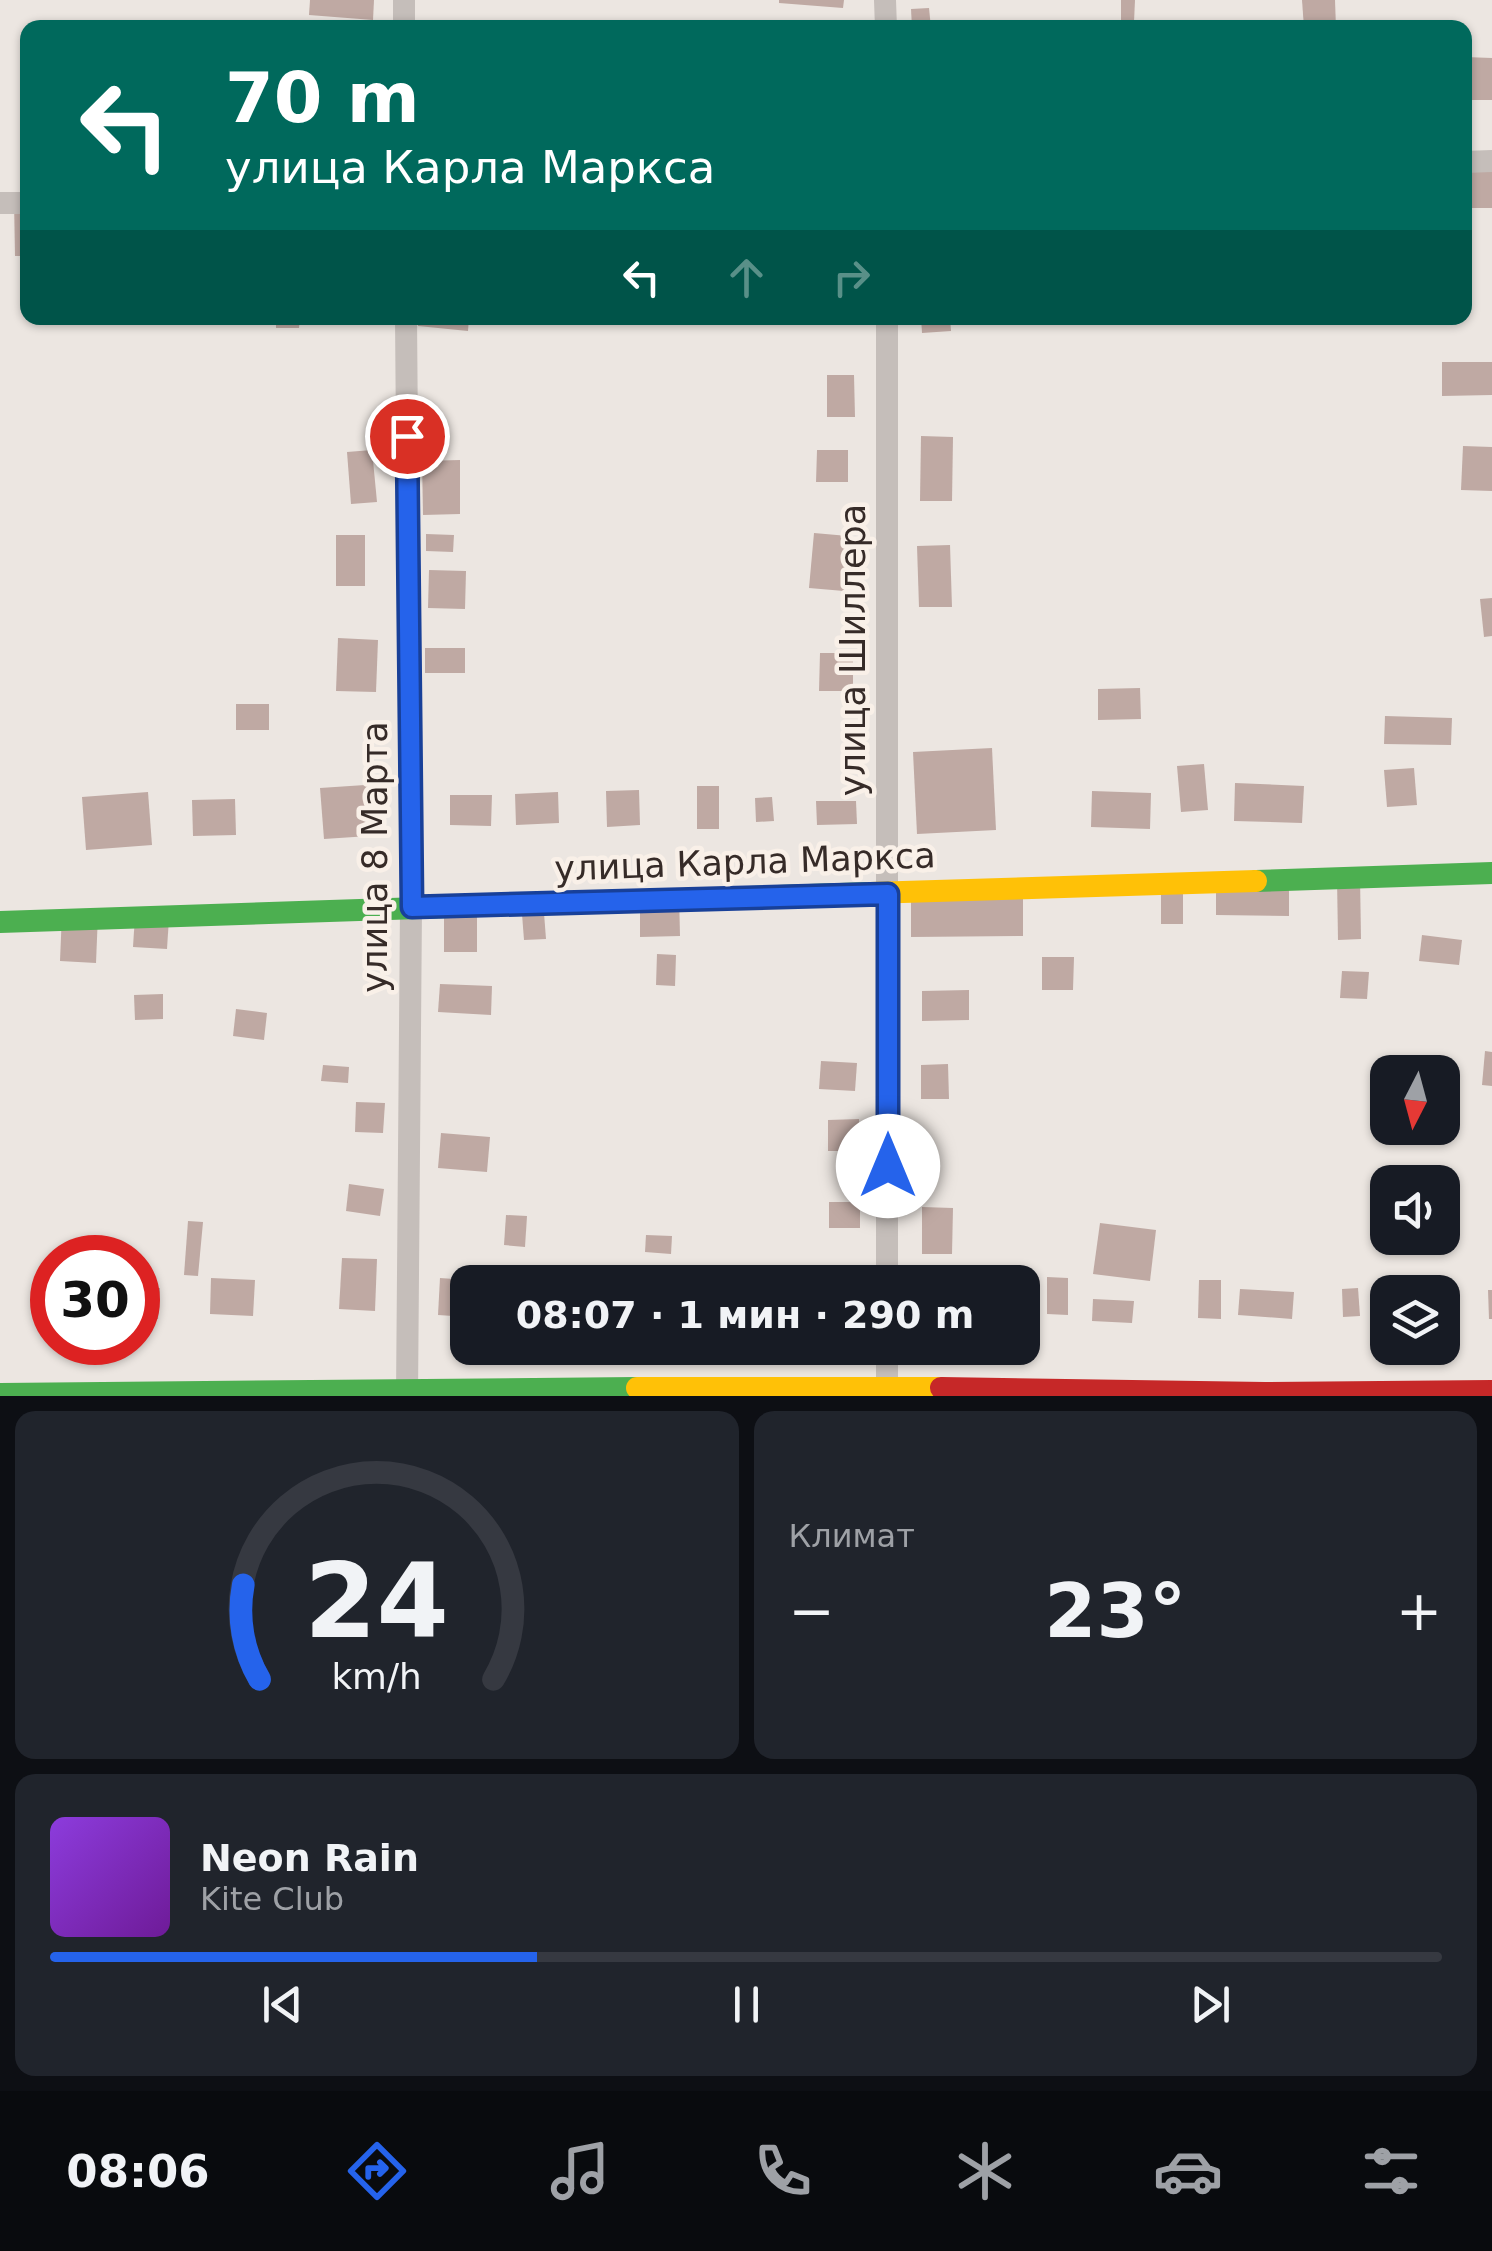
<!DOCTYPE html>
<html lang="ru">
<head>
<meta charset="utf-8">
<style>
	:root { --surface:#171b24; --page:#20242c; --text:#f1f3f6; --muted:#9ea1a6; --line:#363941; --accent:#2563eb }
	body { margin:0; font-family:"DejaVu Sans",sans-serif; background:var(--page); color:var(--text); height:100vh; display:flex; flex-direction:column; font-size:38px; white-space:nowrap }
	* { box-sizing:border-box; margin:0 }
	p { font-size:32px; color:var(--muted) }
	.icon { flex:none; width:55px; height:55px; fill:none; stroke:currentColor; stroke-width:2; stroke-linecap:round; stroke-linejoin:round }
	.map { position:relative; height:1396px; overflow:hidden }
	.sheet { display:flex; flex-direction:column; gap:15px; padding:15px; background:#0d0f14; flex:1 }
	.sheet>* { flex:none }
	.guide { position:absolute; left:20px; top:20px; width:1452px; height:305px; border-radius:20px; box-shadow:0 2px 8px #0004; background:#00695c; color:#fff; overflow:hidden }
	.needle { width:65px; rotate:186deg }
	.fabs { position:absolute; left:1370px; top:1055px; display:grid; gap:20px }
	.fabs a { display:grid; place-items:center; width:90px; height:90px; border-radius:20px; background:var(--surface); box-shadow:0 2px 8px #0004; font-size:50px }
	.speed { position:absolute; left:30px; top:1235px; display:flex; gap:20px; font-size:50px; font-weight:700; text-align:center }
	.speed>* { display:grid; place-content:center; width:130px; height:130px; border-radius:50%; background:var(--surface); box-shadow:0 2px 8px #0004; line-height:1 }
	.speed .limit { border:15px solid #d22; background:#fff; color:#111 }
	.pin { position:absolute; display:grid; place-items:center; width:85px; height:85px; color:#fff; margin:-42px; border:5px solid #fff; border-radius:50%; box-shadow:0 2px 10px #0007 }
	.me { position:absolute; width:110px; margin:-55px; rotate:0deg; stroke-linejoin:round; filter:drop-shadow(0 0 8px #0008) }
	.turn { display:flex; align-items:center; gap:35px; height:210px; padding:0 40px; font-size:45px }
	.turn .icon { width:130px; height:130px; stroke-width:2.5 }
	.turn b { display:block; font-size:70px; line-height:85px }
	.lanes { display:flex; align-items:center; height:95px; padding:0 40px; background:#0003; justify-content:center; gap:50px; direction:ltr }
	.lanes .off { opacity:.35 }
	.big { font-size:75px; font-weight:700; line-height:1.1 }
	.sheet .card { flex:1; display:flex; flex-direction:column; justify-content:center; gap:15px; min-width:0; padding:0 35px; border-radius:20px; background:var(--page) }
	.sheet .dial { align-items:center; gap:0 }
	.dial svg { height:260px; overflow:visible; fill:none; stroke:var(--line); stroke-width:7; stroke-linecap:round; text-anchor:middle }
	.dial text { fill:var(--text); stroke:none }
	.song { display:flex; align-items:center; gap:30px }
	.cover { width:120px; height:120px; border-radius:15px; background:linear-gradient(135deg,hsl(270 70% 55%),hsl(280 70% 35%)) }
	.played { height:10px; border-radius:5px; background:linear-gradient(90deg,var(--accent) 35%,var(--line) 35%) }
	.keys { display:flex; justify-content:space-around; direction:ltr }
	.heat { display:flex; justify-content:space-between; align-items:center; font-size:55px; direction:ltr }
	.sheet .tiles { flex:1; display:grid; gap:15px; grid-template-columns:1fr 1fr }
	.card:last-child { grid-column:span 2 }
	.trip { position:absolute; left:450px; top:1265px; width:590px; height:100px; border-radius:20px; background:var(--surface); box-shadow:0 2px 8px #0004; font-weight:700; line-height:100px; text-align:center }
	.tab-bar { display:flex; height:160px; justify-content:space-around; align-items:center; background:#090b0e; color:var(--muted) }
	.tab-bar .icon { width:70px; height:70px }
	.tab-bar .active { color:var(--accent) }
	.tab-bar b { font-size:45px; color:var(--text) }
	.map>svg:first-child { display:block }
</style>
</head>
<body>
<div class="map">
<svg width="1492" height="1396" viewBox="0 0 1492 1396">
	<rect width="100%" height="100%" fill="#ece6e1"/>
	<g fill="#bfa9a3">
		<polygon points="310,0 374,0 373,20 309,15"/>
		<polygon points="779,0 844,0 843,8 779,3"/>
		<polygon points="1121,0 1135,0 1134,22 1121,21"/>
		<polygon points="1302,0 1335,0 1336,28 1304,28"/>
		<polygon points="929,8 931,28 912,28 911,9"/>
		<polygon points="1465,57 1492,58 1492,100 1465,100"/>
		<polygon points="1467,172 1492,172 1492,208 1468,208"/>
		<polygon points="14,201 28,201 28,256 15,256"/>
		<polygon points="276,318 300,318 299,328 276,328"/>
		<polygon points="418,318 469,318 468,331 418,326"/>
		<polygon points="921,318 950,318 951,331 922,333"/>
		<polygon points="1442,362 1492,362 1492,395 1442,396"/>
		<polygon points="827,375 854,375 855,417 827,417"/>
		<polygon points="921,436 953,437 952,501 920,501"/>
		<polygon points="1463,446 1492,447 1492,491 1461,490"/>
		<polygon points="372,450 377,502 351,504 347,452"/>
		<polygon points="817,450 848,450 848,482 816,482"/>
		<polygon points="460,460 460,514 423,515 422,461"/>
		<polygon points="814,533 848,536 844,591 809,588"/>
		<polygon points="426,534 454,535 453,552 426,551"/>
		<rect x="336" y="535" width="29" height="51"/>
		<polygon points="950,545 952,607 919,607 917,546"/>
		<polygon points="429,570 466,571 465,609 428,608"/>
		<polygon points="1492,598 1492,636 1484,637 1480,599"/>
		<polygon points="338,638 378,640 376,692 336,691"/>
		<rect x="425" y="648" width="40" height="25"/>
		<polygon points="820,653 853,653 853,691 819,691"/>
		<polygon points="1140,688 1141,719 1098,720 1098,689"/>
		<rect x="236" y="704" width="33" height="26"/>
		<polygon points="1385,716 1452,718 1451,745 1384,744"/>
		<polygon points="992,748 996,830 917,834 913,752"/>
		<polygon points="1204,764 1208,810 1181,812 1177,766"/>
		<polygon points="1414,768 1417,805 1387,807 1384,770"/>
		<polygon points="1235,783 1304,786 1302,823 1234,821"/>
		<polygon points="380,784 384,835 324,839 320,788"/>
		<rect x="697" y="786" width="22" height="43"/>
		<polygon points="639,790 640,825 607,827 606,791"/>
		<polygon points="1092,791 1151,793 1150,829 1091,827"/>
		<polygon points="148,792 152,845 86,850 82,797"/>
		<polygon points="558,792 559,823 516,825 515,794"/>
		<polygon points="450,795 492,795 491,826 450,825"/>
		<polygon points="772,797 774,821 756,822 755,798"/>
		<polygon points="235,799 236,835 193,836 192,800"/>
		<polygon points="816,801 856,801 857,824 817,825"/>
		<rect x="1161" y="877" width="22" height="47"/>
		<polygon points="1360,877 1361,939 1338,940 1337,878"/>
		<polygon points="1216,882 1289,882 1289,916 1216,915"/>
		<polygon points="1023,888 1023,936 911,937 911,889"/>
		<polygon points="640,894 679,894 680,936 640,937"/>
		<polygon points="543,900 546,939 524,940 521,901"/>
		<rect x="444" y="907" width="33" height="45"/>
		<polygon points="62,913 98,914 96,963 60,961"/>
		<polygon points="135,916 169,918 167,949 133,947"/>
		<polygon points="1422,935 1462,940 1459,965 1419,961"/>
		<polygon points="657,954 676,955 675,986 656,985"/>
		<polygon points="1042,957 1074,957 1073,990 1042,990"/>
		<polygon points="1342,971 1369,972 1367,999 1340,998"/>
		<polygon points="440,984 492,986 491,1015 438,1012"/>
		<polygon points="969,990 969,1020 922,1021 922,991"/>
		<polygon points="163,994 163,1019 135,1020 134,995"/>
		<polygon points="236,1009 267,1013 264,1040 233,1036"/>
		<polygon points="1485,1051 1492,1052 1492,1086 1482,1085"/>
		<polygon points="821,1061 857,1063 855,1091 819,1089"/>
		<polygon points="948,1064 949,1099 921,1099 921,1065"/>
		<polygon points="323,1065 349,1067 348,1083 321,1081"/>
		<polygon points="356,1102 385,1103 383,1133 355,1132"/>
		<polygon points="859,1119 860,1151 828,1151 828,1120"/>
		<polygon points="441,1133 490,1137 487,1172 438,1168"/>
		<polygon points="349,1184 384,1189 380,1216 346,1211"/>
		<rect x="829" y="1202" width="31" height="26"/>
		<polygon points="922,1207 953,1208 952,1254 922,1254"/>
		<polygon points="506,1215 527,1216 525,1247 504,1245"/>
		<polygon points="188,1221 203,1222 198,1276 184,1275"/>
		<polygon points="1100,1223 1156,1230 1150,1281 1093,1274"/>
		<polygon points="646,1235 672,1236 671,1254 645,1252"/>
		<polygon points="342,1258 377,1259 375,1311 339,1309"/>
		<polygon points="595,1270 596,1282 564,1282 563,1272"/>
		<polygon points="836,1272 861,1273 860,1282 836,1282"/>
		<polygon points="1047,1277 1068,1278 1068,1315 1047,1314"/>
		<polygon points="211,1278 255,1280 253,1316 210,1314"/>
		<polygon points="440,1278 468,1280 468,1317 438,1315"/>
		<polygon points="1199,1280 1221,1280 1221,1319 1198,1318"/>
		<polygon points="1389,1280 1427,1284 1426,1292 1387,1292"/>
		<polygon points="138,1287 160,1288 158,1319 138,1317"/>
		<polygon points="1358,1288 1360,1316 1343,1317 1342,1289"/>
		<polygon points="1240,1289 1294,1292 1292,1319 1238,1315"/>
		<polygon points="1488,1290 1492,1290 1492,1319 1489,1319"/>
		<polygon points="1093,1299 1134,1301 1132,1323 1092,1321"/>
	</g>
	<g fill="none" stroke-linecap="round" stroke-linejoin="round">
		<g stroke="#c5beba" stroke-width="22">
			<polyline points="404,0 404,28"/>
			<polyline points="885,0 886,28"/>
			<polyline points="1465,162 1492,161"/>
			<polyline points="0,203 28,203"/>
			<polyline points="406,318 411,907 407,1396"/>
			<polyline points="887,1282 887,318"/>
			<polyline points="887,1396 887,1348"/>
		</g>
		<g stroke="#4caf50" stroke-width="22">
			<polyline points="1256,881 1492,873"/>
			<polyline points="0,922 870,893"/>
			<polyline points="0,1394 637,1388"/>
		</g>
		<g stroke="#ffc107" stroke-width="22">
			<polyline points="870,893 1256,881"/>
			<polyline points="637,1388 941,1388"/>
		</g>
		<polyline stroke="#c62828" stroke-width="22" points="941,1388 1265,1393 1492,1391"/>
	</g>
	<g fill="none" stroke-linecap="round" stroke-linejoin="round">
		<g stroke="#184099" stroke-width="25">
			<polyline id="route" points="407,436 412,907 888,894 888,1166"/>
		</g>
		<use href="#route" stroke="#2563eb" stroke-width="18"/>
	</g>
	<g text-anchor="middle" stroke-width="9" stroke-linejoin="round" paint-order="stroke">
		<g font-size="35" fill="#362b28" stroke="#f9f0e8">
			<text transform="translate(853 650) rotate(-90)" y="12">улица Шиллера</text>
			<text transform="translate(375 857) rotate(-90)" y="12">улица 8 Марта</text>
			<text transform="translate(745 862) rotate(-2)" y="12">улица Карла Маркса</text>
		</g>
	</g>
</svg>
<div class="fabs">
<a><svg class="needle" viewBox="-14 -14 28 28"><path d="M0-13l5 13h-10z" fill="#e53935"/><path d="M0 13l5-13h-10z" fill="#9ea1a6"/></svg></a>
<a><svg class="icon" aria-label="sound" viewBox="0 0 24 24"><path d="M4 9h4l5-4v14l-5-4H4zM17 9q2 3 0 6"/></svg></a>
<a><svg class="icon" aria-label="layers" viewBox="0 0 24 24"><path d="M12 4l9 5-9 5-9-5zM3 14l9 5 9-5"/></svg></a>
</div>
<div class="speed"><div class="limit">30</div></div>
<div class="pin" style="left:407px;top:436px;background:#d93025"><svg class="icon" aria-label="arrive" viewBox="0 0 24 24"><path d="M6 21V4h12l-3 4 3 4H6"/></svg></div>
<svg class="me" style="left:888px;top:1166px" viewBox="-20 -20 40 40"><circle r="19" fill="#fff"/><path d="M0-13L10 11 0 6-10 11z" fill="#2563eb"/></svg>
<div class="trip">08:07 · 1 мин · 290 m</div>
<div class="guide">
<div class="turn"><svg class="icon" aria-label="left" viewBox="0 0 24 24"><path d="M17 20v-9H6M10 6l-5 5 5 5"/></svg><div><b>70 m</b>улица Карла Маркса</div></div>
<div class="lanes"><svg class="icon" aria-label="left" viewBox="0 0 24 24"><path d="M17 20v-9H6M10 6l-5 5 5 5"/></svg><svg class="icon off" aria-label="ahead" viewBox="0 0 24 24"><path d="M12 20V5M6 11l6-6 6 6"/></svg><svg class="icon off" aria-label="right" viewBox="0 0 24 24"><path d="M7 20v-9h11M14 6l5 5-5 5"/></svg></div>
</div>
</div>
<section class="sheet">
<div class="tiles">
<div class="card dial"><svg viewBox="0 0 100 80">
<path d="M14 69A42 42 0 1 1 86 69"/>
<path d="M14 69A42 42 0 0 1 9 40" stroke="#2563eb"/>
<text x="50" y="56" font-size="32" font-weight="700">24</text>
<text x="50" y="72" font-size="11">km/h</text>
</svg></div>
<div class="card"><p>Климат</p>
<div class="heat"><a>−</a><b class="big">23°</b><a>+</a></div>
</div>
<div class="card">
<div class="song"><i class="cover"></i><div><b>Neon Rain</b><p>Kite Club</p></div></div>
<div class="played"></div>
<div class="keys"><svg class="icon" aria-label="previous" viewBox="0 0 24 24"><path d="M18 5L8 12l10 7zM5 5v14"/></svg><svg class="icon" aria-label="pause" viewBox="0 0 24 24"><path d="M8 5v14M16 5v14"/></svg><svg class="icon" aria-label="next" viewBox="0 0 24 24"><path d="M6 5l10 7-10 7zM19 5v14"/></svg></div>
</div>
</div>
</section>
<nav class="tab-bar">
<b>08:06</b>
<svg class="icon active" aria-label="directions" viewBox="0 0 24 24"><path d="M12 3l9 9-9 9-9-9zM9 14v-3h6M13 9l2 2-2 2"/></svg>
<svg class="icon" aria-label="music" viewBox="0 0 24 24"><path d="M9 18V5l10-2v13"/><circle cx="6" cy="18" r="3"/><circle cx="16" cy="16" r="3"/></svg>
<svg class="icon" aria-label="phone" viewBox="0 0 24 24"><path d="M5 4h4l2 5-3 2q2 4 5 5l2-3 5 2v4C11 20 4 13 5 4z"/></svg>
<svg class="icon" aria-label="climate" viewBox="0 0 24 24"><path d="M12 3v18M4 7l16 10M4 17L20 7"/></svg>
<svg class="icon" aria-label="car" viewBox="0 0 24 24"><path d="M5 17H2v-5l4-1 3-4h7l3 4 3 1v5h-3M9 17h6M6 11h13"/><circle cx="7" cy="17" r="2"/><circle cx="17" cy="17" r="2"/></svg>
<svg class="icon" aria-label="filters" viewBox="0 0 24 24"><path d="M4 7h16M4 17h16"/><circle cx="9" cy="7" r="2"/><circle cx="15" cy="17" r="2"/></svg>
</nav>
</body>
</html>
